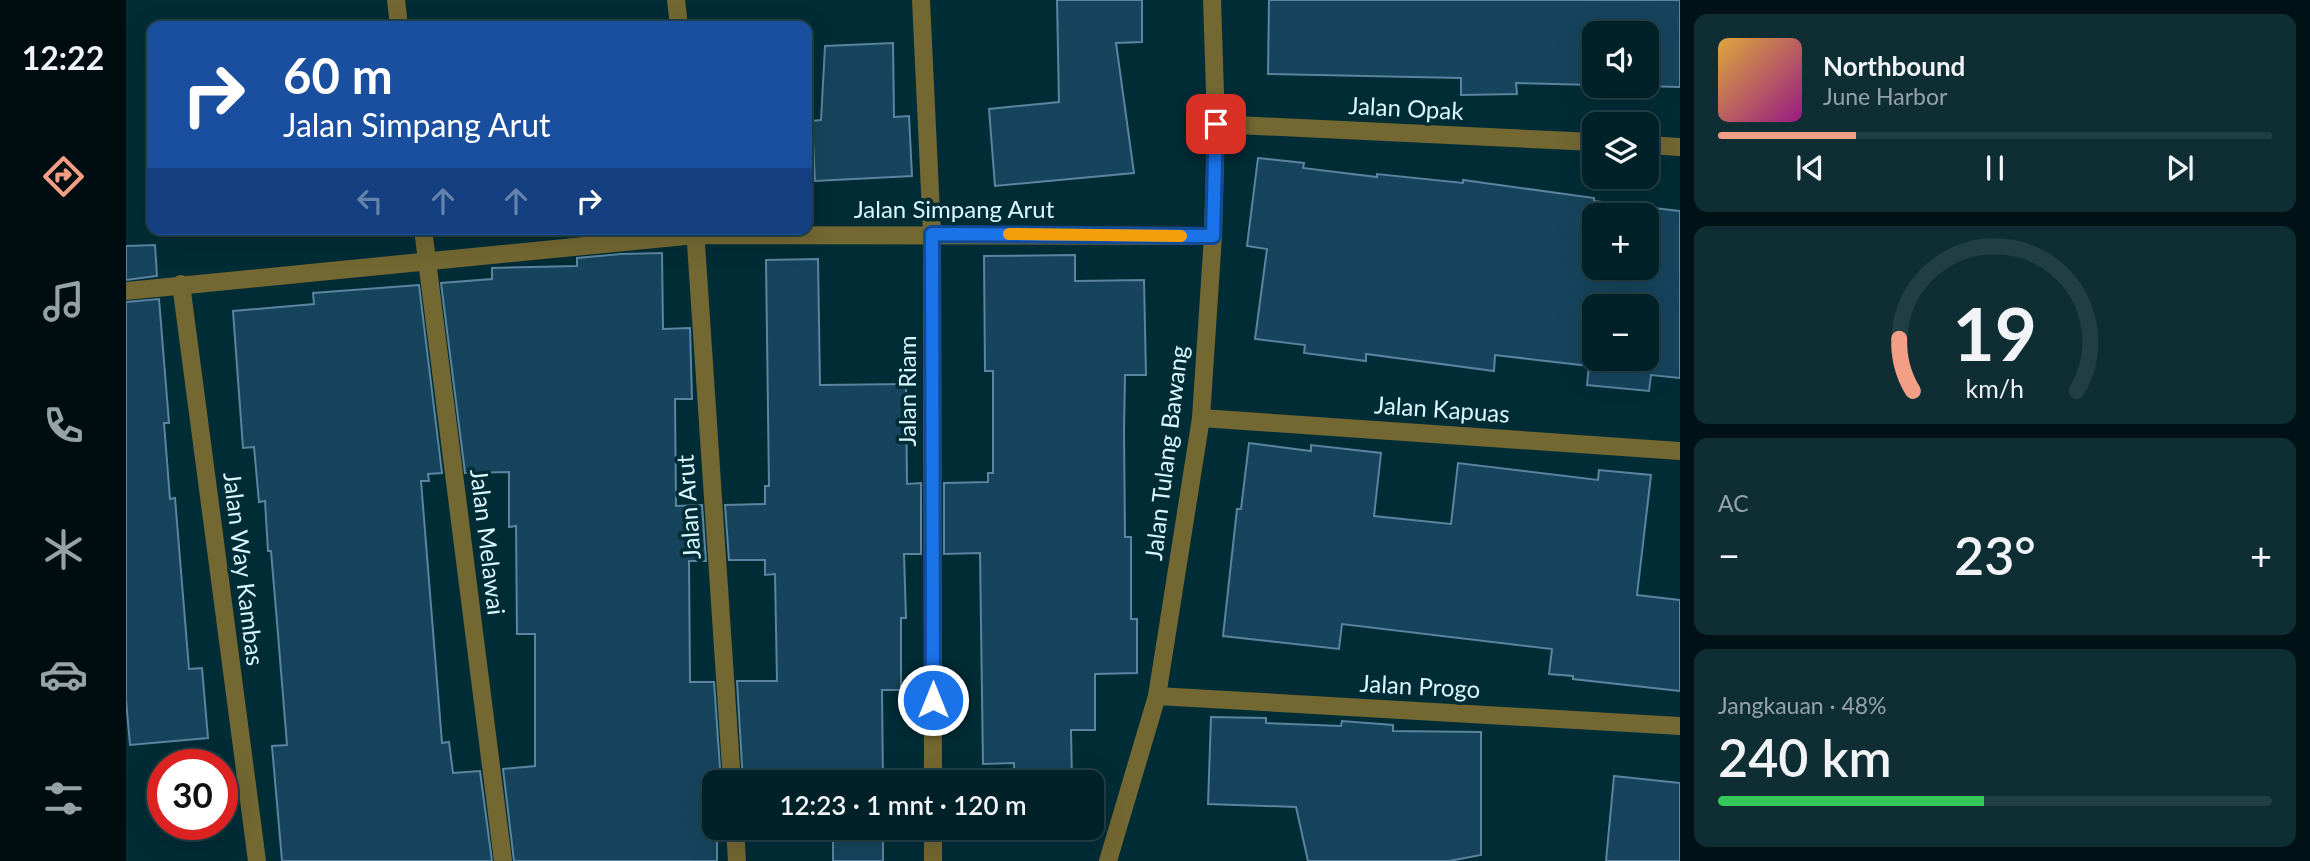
<!DOCTYPE html>
<html lang="id">
<head>
<meta charset="utf-8">
<style>
	:root { --surface:#002128; --page:#0e2e34; --text:#f1f3f6; --muted:#95a3a8; --line:#223e45; --accent:#f39f86 }
	body { margin:0; font-family:Lato,sans-serif; background:var(--page); color:var(--text); height:100vh; display:flex; flex-direction:column; font-size:26px; white-space:nowrap }
	* { box-sizing:border-box; margin:0 }
	p { font-size:23px; color:var(--muted) }
	.icon { flex:none; width:38px; height:38px; fill:none; stroke:currentColor; stroke-width:2; stroke-linecap:round; stroke-linejoin:round }
	.map { position:relative; flex:1; overflow:hidden }
	.details { display:flex; flex-direction:column; gap:14px; padding:14px; background:#001216; width:630px }
	.details>* { flex:none }
	.hud { position:absolute; left:21px; top:21px; width:665px; height:214px; border-radius:14px; box-shadow:0 7px 28px #0002,0 0 0 2px var(--line); background:#1a4fa0; color:#fff; overflow:hidden }
	.buttons { position:absolute; left:1456px; top:21px; display:grid; gap:14px }
	.buttons a { display:grid; place-items:center; width:77px; height:77px; border-radius:14px; background:var(--surface); box-shadow:0 7px 28px #0002,0 0 0 2px var(--line); font-size:35px }
	.speed { position:absolute; left:21px; top:749px; display:flex; gap:14px; font-size:35px; font-weight:700; text-align:center }
	.speed>* { display:grid; place-content:center; width:91px; height:91px; border-radius:50%; background:var(--surface); box-shadow:0 7px 28px #0002,0 0 0 2px var(--line); line-height:1 }
	.speed .limit { border:10px solid #d22; background:#fff; color:#111 }
	.pin { position:absolute; display:grid; place-items:center; width:60px; height:60px; color:#fff; margin:-30px; border-radius:14px; box-shadow:0 4px 10px #0006 }
	.me { position:absolute; width:77px; margin:-38px; rotate:0deg; stroke-linejoin:round; filter:drop-shadow(0 0 5px #0008) }
	.turn { display:flex; align-items:center; gap:24px; height:147px; padding:0 21px; font-size:32px }
	.turn .icon { width:91px; height:91px; stroke-width:2.5 }
	.turn b { display:block; font-size:49px; line-height:60px }
	.lanes { display:flex; align-items:center; height:66px; padding:0 21px; background:#0003; justify-content:center; gap:35px; direction:ltr }
	.lanes .off { opacity:.35 }
	.big { font-size:52px; font-weight:600; line-height:1.1 }
	.details .card { flex:1; display:flex; flex-direction:column; justify-content:center; gap:10px; min-width:0; padding:0 24px; border-radius:14px; background:var(--page) }
	.details .dial { align-items:center; gap:0 }
	.dial svg { height:182px; overflow:visible; fill:none; stroke:var(--line); stroke-width:7; stroke-linecap:round; text-anchor:middle }
	.dial text { fill:var(--text); stroke:none }
	.song { display:flex; align-items:center; gap:21px }
	.cover { width:84px; height:84px; border-radius:10px; background:linear-gradient(135deg,hsl(40 70% 55%),hsl(310 70% 35%)) }
	.played { height:7px; border-radius:4px; background:linear-gradient(90deg,var(--accent) 25%,var(--line) 25%) }
	.keys { display:flex; justify-content:space-around; direction:ltr }
	.heat { display:flex; justify-content:space-between; align-items:center; font-size:38px; direction:ltr }
	.charge { height:10px; border-radius:5px; background:linear-gradient(90deg,#34c759 48%,var(--line) 0) }
	.trip { position:absolute; left:576px; top:770px; width:402px; height:70px; border-radius:14px; background:var(--surface); box-shadow:0 7px 28px #0002,0 0 0 2px var(--line); font-weight:600; line-height:70px; text-align:center }
	main { display:flex; flex:1; min-height:0 }
	.menu { display:flex; flex-direction:column; width:126px; justify-content:space-around; align-items:center; background:#000d10; color:var(--muted) }
	.menu .icon { width:49px; height:49px }
	.menu .selected { color:var(--accent) }
	.menu b { font-size:32px; color:var(--text) }
	.map>svg:first-child { display:block }
</style>
</head>
<body>
<main>
<nav class="menu">
<b>12:22</b>
<svg class="icon selected" aria-label="directions" viewBox="0 0 24 24"><path d="M12 3l9 9-9 9-9-9zM9 14v-3h6M13 9l2 2-2 2"/></svg>
<svg class="icon" aria-label="music" viewBox="0 0 24 24"><path d="M9 18V5l10-2v13"/><circle cx="6" cy="18" r="3"/><circle cx="16" cy="16" r="3"/></svg>
<svg class="icon" aria-label="phone" viewBox="0 0 24 24"><path d="M5 4h4l2 5-3 2q2 4 5 5l2-3 5 2v4C11 20 4 13 5 4z"/></svg>
<svg class="icon" aria-label="climate" viewBox="0 0 24 24"><path d="M12 3v18M4 7l16 10M4 17L20 7"/></svg>
<svg class="icon" aria-label="car" viewBox="0 0 24 24"><path d="M5 17H2v-5l4-1 3-4h7l3 4 3 1v5h-3M9 17h6M6 11h13"/><circle cx="7" cy="17" r="2"/><circle cx="17" cy="17" r="2"/></svg>
<svg class="icon" aria-label="filters" viewBox="0 0 24 24"><path d="M4 7h16M4 17h16"/><circle cx="9" cy="7" r="2"/><circle cx="15" cy="17" r="2"/></svg>
</nav>
<div class="map">
<svg width="1554" height="861" viewBox="0 0 1554 861">
	<rect width="100%" height="100%" fill="#002c36"/>
	<g fill="#16445d" stroke="#5a849f" stroke-width="2" fill-rule="evenodd">
		<polygon points="931,0 1016,0 1016,42 990,43 1008,173 869,186 863,109 933,102"/>
		<polygon points="1143,0 1554,0 1554,87 1513,86 1521,86 1521,33 1468,33 1468,85 1390,83 1391,94 1335,95 1335,78 1142,74"/>
		<polygon points="767,43 768,117 783,116 786,176 689,181 686,121 695,120 699,46"/>
		<path d="M1132,158L1178,163L1177,168L1251,177V174L1337,183V180L1468,198V201L1554,211V378L1525,375L1523,391L1461,385L1463,366L1369,355L1368,371L1240,354V361L1178,353L1179,345L1129,339L1141,249L1121,246ZM1468,215H1521V268H1468ZM1468,306H1521V359H1468Z"/>
		<polygon points="29,245 31,276 0,280 0,246"/>
		<polygon points="536,253 537,329 564,328 566,399 549,399 550,506 576,505 580,561 563,561 564,682 588,682 595,782 588,782 588,828 591,828 591,861 388,861 377,769 409,766 409,634 391,634 390,526 383,527 383,472 339,473 315,283 366,279 366,268 451,266 451,258 495,254"/>
		<polygon points="949,255 949,281 1018,280 1020,375 999,375 998,431 999,537 1005,537 1005,619 1011,619 1011,673 969,674 969,730 945,730 946,782 888,782 888,763 857,764 854,553 818,554 818,483 862,482 862,473 867,473 867,371 859,371 858,256"/>
		<polygon points="692,259 694,385 780,384 781,484 795,483 795,554 778,554 780,618 775,618 775,690 756,690 757,782 617,782 611,681 651,681 649,574 639,575 639,560 603,560 599,505 639,504 639,486 643,486 640,260"/>
		<polygon points="293,285 316,473 302,474 303,481 295,481 316,743 323,742 327,773 354,771 366,861 156,861 146,746 161,745 151,622 145,551 142,551 139,501 133,502 128,447 117,448 107,311 188,304 187,293"/>
		<polygon points="33,299 43,423 38,423 44,499 49,498 63,669 76,668 82,738 4,745 0,700 0,302"/>
		<polygon points="1123,443 1185,451 1185,445 1255,453 1248,516 1325,524 1332,463 1472,480 1473,470 1525,475 1511,595 1554,600 1554,691 1447,679 1447,676 1423,674 1426,649 1216,624 1213,649 1097,636 1111,509 1115,509"/>
		<polygon points="1085,717 1140,718 1140,723 1215,726 1216,721 1267,725 1267,731 1355,732 1355,855 1323,861 1182,861 1170,807 1082,804"/>
		<polygon points="1488,776 1554,783 1554,861 1480,861"/>
		<rect x="707" y="828" width="50" height="33"/>
	</g>
	<g fill="none" stroke-linecap="round" stroke-linejoin="round">
		<g stroke="#736732" stroke-width="18">
			<polyline points="270,0 273,26"/>
			<polyline points="550,0 553,26"/>
			<polyline points="795,0 806,234 807,782"/>
			<polyline points="1090,124 1468,142"/>
			<polyline points="1521,145 1554,147"/>
			<polyline points="297,229 377,861"/>
			<polyline points="569,229 606,782"/>
			<polyline points="55,284 131,861"/>
			<polyline points="0,291 570,235 1087,236"/>
			<polyline points="1075,418 1554,451"/>
			<polyline points="1031,696 1554,726"/>
			<polyline points="609,828 611,861"/>
			<polyline points="807,828 807,861"/>
			<polyline points="982,861 1031,696 1075,418 1087,236 1090,124 1086,0"/>
		</g>
	</g>
	<g fill="none" stroke-linecap="round" stroke-linejoin="round">
		<g stroke="#114b97" stroke-width="18">
			<polyline id="route" points="807,700 806,234 1087,236 1090,124"/>
		</g>
		<use href="#route" stroke="#1a73e8" stroke-width="12"/>
		<polyline stroke="#f59e0b" stroke-width="12" points="883,234 1055,236"/>
	</g>
	<g text-anchor="middle" stroke-width="7" stroke-linejoin="round" paint-order="stroke">
		<g font-size="24" fill="#daf6fe" stroke="#002c36">
			<text transform="translate(1280 109) rotate(3)" y="8">Jalan Opak</text>
			<text x="828" y="218">Jalan Simpang Arut</text>
			<text transform="translate(782 391) rotate(-90)" y="8">Jalan Riam</text>
			<text transform="translate(1316 410) rotate(4)" y="8">Jalan Kapuas</text>
			<text transform="translate(1041 453) rotate(-83)" y="8">Jalan Tulang Bawang</text>
			<text transform="translate(563 507) rotate(-94)" y="8">Jalan Arut</text>
			<text transform="translate(361 542) rotate(83)" y="8">Jalan Melawai</text>
			<text transform="translate(117 569) rotate(83)" y="8">Jalan Way Kambas</text>
			<text transform="translate(1294 687) rotate(3)" y="8">Jalan Progo</text>
		</g>
	</g>
</svg>
<div class="buttons">
<a><svg class="icon" aria-label="sound" viewBox="0 0 24 24"><path d="M4 9h4l5-4v14l-5-4H4zM17 9q2 3 0 6"/></svg></a>
<a><svg class="icon" aria-label="layers" viewBox="0 0 24 24"><path d="M12 4l9 5-9 5-9-5zM3 14l9 5 9-5"/></svg></a>
<a>+</a>
<a>−</a>
</div>
<div class="speed"><div class="limit">30</div></div>
<div class="pin" style="left:1090px;top:124px;background:#d93025"><svg class="icon" aria-label="arrive" viewBox="0 0 24 24"><path d="M6 21V4h12l-3 4 3 4H6"/></svg></div>
<svg class="me" style="left:807px;top:700px" viewBox="-20 -20 40 40"><circle r="17" fill="#1a73e8" stroke="#fff" stroke-width="3"/><path d="M0-11L8 9 0 5-8 9z" fill="#fff"/></svg>
<div class="trip">12:23 · 1 mnt · 120 m</div>
<div class="hud">
<div class="turn"><svg class="icon" aria-label="right" viewBox="0 0 24 24"><path d="M7 20v-9h11M14 6l5 5-5 5"/></svg><div><b>60 m</b>Jalan Simpang Arut</div></div>
<div class="lanes"><svg class="icon off" aria-label="left" viewBox="0 0 24 24"><path d="M17 20v-9H6M10 6l-5 5 5 5"/></svg><svg class="icon off" aria-label="ahead" viewBox="0 0 24 24"><path d="M12 20V5M6 11l6-6 6 6"/></svg><svg class="icon off" aria-label="ahead" viewBox="0 0 24 24"><path d="M12 20V5M6 11l6-6 6 6"/></svg><svg class="icon" aria-label="right" viewBox="0 0 24 24"><path d="M7 20v-9h11M14 6l5 5-5 5"/></svg></div>
</div>
</div>
<section class="details">
<div class="card">
<div class="song"><i class="cover"></i><div><b>Northbound</b><p>June Harbor</p></div></div>
<div class="played"></div>
<div class="keys"><svg class="icon" aria-label="previous" viewBox="0 0 24 24"><path d="M18 5L8 12l10 7zM5 5v14"/></svg><svg class="icon" aria-label="pause" viewBox="0 0 24 24"><path d="M8 5v14M16 5v14"/></svg><svg class="icon" aria-label="next" viewBox="0 0 24 24"><path d="M6 5l10 7-10 7zM19 5v14"/></svg></div>
</div>
<div class="card dial"><svg viewBox="0 0 100 80">
<path d="M14 69A42 42 0 1 1 86 69"/>
<path d="M14 69A42 42 0 0 1 8 46" stroke="#f39f86"/>
<text x="50" y="56" font-size="32" font-weight="700">19</text>
<text x="50" y="72" font-size="11">km/h</text>
</svg></div>
<div class="card"><p>AC</p>
<div class="heat"><a>−</a><b class="big">23°</b><a>+</a></div>
</div>
<div class="card"><p>Jangkauan · 48%</p><b class="big">240 km</b><div class="charge"></div></div>
</section>
</main>
</body>
</html>
